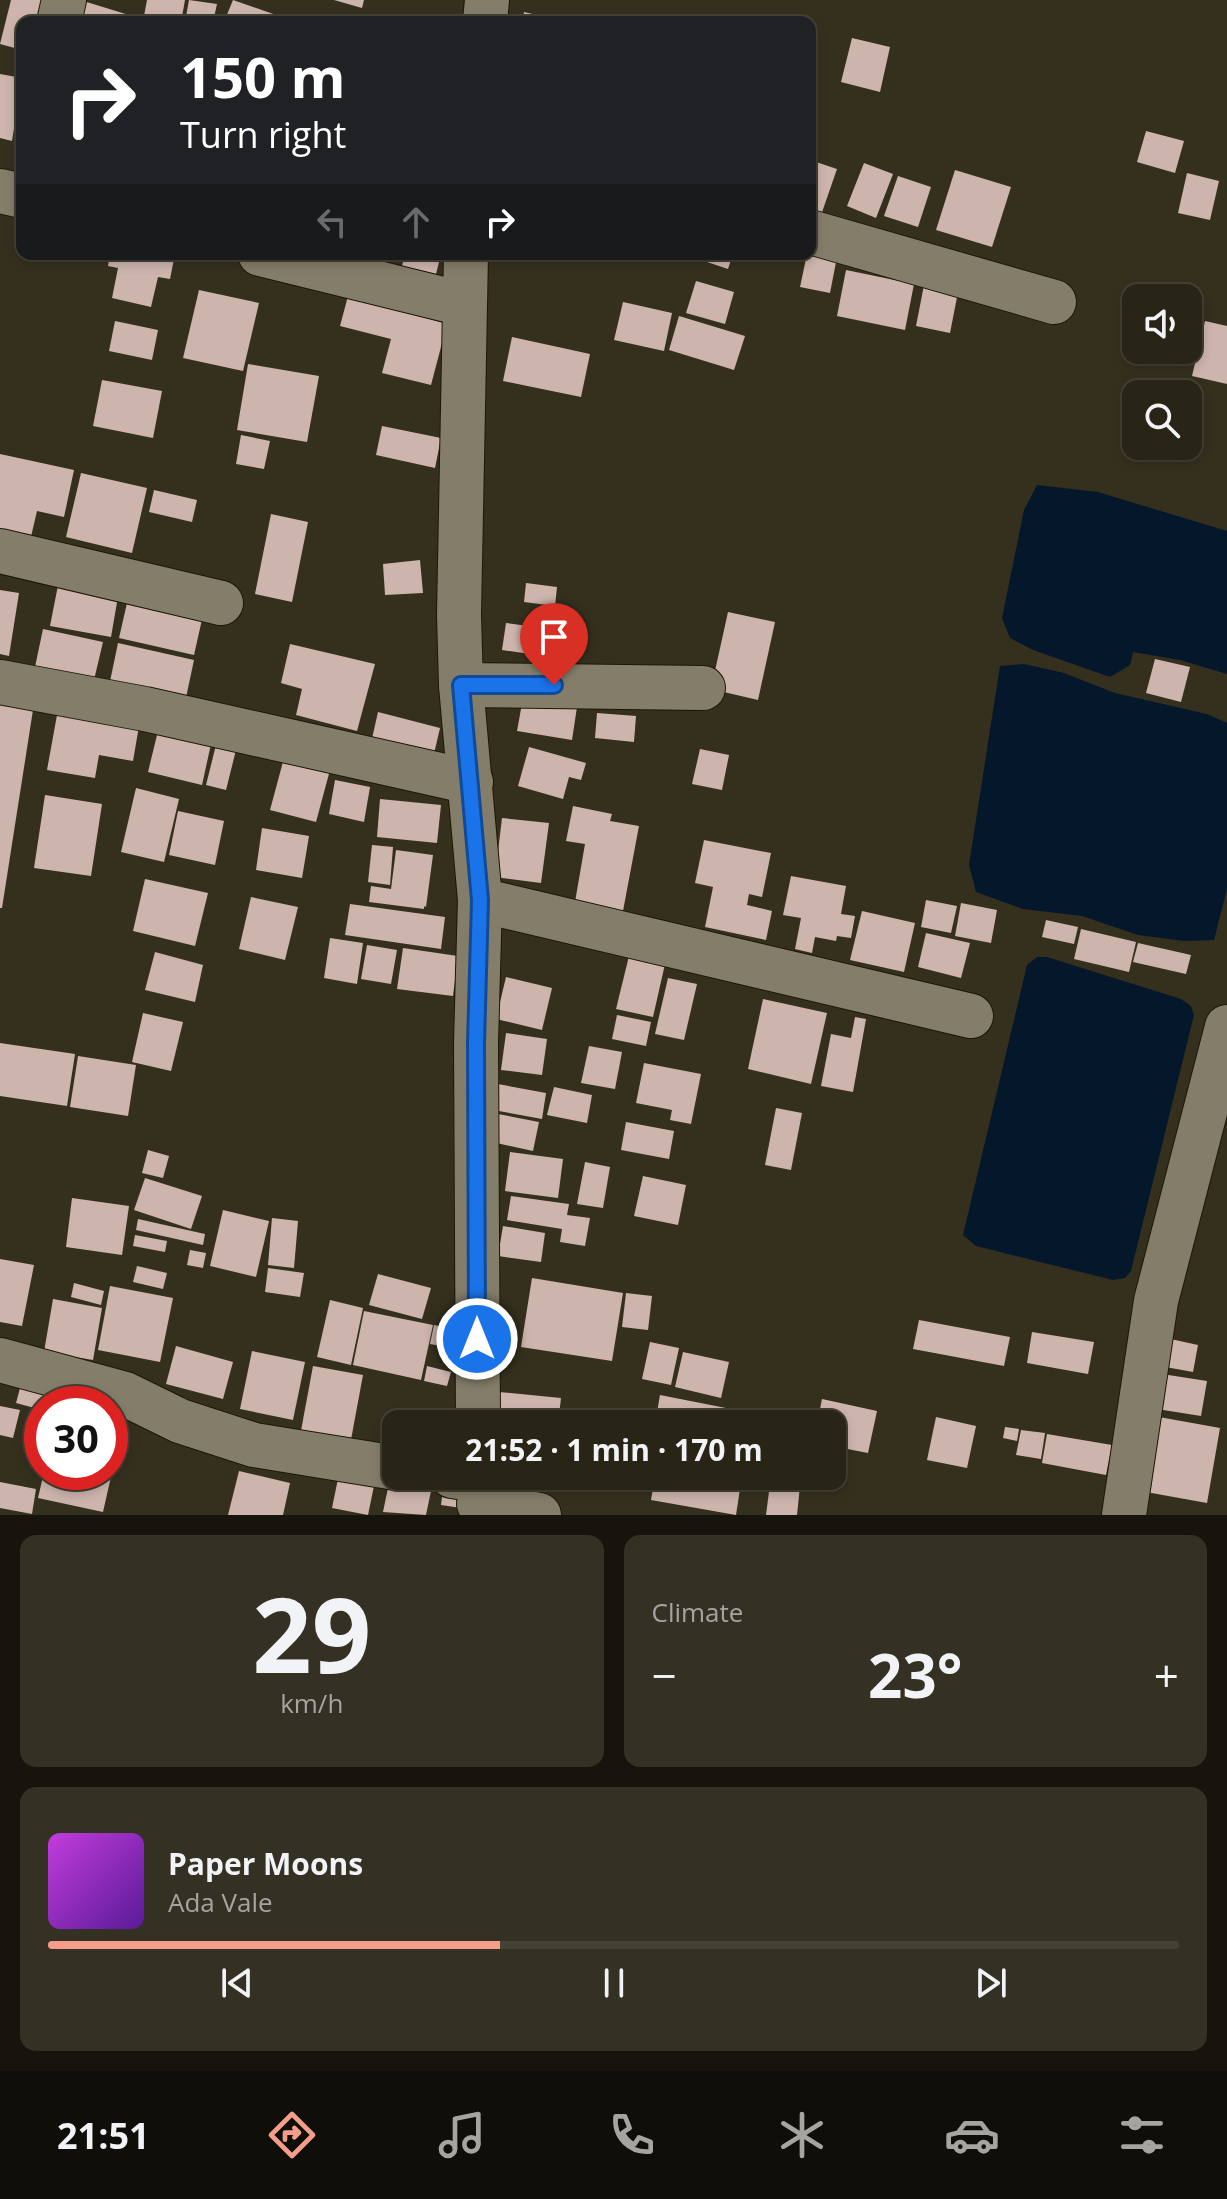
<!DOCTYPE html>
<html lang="en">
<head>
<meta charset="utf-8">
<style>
	:root { --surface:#282416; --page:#343023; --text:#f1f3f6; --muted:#a5a4a1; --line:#444135; --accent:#f49d8b }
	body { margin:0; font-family:"Open Sans",sans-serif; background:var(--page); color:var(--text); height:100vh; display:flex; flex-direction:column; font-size:30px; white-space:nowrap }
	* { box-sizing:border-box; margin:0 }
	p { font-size:26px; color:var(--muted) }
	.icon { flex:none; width:44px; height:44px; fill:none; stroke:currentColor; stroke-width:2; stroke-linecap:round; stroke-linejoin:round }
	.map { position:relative; height:1515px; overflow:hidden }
	.panel { display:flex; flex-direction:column; gap:20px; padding:20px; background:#16140c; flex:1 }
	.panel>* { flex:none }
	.guide { position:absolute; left:16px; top:16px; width:800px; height:244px; border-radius:16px; box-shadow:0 4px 12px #0003,0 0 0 2px var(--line); background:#202124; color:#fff; overflow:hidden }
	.buttons { position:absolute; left:1122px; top:284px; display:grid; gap:16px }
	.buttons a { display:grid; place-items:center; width:80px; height:80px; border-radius:16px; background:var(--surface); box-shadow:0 4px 12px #0003,0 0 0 2px var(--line); font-size:40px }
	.speed { position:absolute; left:24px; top:1386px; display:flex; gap:16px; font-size:40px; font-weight:700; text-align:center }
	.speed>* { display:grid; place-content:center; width:104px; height:104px; border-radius:50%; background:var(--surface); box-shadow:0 4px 12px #0003,0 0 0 2px var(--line); line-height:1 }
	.speed .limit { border:12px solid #d22; background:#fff; color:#111 }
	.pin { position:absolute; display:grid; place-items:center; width:68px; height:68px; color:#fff; margin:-82px -34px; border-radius:50% 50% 50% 0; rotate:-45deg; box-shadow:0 0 8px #0007 }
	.pin .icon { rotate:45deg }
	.me { position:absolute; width:88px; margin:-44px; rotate:0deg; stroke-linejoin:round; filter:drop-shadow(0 0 6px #0008) }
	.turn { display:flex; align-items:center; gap:28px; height:168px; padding:0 32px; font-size:36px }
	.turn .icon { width:104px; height:104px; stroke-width:2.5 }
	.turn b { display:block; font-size:56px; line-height:68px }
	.lanes { display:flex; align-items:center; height:76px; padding:0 32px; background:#0003; justify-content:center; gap:40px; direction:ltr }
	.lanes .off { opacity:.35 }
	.big { font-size:60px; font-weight:700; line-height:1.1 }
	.panel .tile { flex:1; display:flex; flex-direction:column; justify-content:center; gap:12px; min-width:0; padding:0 28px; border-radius:16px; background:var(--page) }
	.panel .dial { align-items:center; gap:0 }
	.dial b { font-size:104px; line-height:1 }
	.song { display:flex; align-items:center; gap:24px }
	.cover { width:96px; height:96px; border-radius:12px; background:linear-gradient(135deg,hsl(290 70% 55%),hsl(270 70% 35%)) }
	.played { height:8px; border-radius:4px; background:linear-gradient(90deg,var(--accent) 40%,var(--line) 40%) }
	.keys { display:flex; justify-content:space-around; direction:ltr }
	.heat { display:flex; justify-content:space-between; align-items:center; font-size:44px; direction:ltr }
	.panel .tiles { flex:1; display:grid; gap:20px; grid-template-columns:1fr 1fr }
	.tile:last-child { grid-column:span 2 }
	.trip { position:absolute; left:382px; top:1410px; width:464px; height:80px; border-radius:16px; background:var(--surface); box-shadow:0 4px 12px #0003,0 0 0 2px var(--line); font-weight:700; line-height:80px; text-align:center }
	.dock { display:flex; height:128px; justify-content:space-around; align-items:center; background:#100e09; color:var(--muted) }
	.dock .icon { width:56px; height:56px }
	.dock .selected { color:var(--accent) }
	.dock b { font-size:36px; color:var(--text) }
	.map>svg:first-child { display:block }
</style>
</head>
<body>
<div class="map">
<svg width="1227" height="1515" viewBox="0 0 1227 1515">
	<rect width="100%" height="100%" fill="#35301e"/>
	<g fill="#05172b">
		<polygon points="1037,485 1098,492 1227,531 1227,674 1180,660 1133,652 1130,665 1110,677 1033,650 1010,638 1002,618 1024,510"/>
		<polygon points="1024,664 1064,673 1115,693 1207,714 1227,723 1227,889 1214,940 1184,941 1138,935 1082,916 1023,909 976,892 969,865 1000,666"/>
		<polygon points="1037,957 1047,957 1181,999 1191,1006 1194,1015 1131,1271 1125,1278 1113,1280 976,1246 963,1235 1027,965"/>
	</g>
	<g fill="#cdb5ad">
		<polygon points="11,0 52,0 46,22 22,22 22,50 0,44"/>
		<polygon points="80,0 129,15 127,22 73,22"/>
		<polygon points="147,0 185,0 181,22 144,16"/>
		<polygon points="189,0 217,4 213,22 185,22"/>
		<polygon points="233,0 282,17 280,22 224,22"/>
		<polygon points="334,0 364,0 362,8"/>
		<polygon points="524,12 554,19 554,22 522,22"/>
		<polygon points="852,38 890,47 880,92 841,82"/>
		<polygon points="0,74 22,78 12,141 0,138"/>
		<polygon points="1146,131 1184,141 1175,173 1137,162"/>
		<polygon points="810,160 837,169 820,218 810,215"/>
		<polygon points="864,163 893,174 876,218 847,206"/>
		<polygon points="955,170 1011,187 992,247 936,230"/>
		<polygon points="1187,173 1219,181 1210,220 1178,213"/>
		<polygon points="898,176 931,187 918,227 884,216"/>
		<polygon points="110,254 175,254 170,279 158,277 151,307 112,298 118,268 108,266"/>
		<polygon points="405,254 441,254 436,274 402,266"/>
		<polygon points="693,254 733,254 728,269 692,257"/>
		<polygon points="807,254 837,257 830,293 800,287"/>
		<polygon points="846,270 914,284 905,330 837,316"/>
		<polygon points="925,280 959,287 950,333 916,326"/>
		<polygon points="696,281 734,292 725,324 686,313"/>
		<polygon points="199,290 259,303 243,371 183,358"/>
		<polygon points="348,296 447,324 431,385 382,373 391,339 340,326"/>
		<polygon points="623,302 672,313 664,351 614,340"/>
		<polygon points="679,316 745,336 734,370 669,350"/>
		<polygon points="115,321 158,330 152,360 109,351"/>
		<polygon points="1205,321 1227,326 1227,384 1192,376"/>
		<polygon points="512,337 590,354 581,397 503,381"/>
		<polygon points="248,364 319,376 307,442 237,430"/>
		<polygon points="102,380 162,391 153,438 93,426"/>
		<polygon points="382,426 441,438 435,468 376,455"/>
		<polygon points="241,435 270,441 264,469 236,464"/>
		<polygon points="0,454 74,470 64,517 37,511 30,541 0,535"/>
		<polygon points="81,473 147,488 132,553 66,537"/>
		<polygon points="154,490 197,500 192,522 149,512"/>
		<polygon points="271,514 308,522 292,602 255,594"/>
		<polygon points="420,560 423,593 385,595 383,564"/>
		<polygon points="60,575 120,585 111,637 50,626"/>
		<polygon points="526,583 557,587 555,606 524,602"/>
		<polygon points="0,590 19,593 9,656 0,654"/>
		<polygon points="130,590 205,606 194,655 119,638"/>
		<polygon points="728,612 775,622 758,700 711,689"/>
		<polygon points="506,623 542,628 537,655 502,650"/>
		<polygon points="43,629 103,642 94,680 35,667"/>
		<polygon points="118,643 194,660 184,707 108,691"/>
		<polygon points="290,644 375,664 357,731 296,715 302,689 281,683"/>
		<polygon points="1155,659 1190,667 1181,702 1146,693"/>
		<polygon points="523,698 577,707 572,740 517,731"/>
		<polygon points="0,705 33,710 2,908 0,908"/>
		<polygon points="378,712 440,728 433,758 371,743"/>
		<polygon points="597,713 636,716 634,742 595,738"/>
		<polygon points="57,715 139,726 133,761 99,755 95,778 47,770"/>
		<polygon points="158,731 211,744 202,785 148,772"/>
		<polygon points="216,745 236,750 226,790 206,785"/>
		<polygon points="529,747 586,763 581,780 569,777 563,799 518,786"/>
		<polygon points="700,749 729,755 722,790 692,784"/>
		<polygon points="284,758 330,770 316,822 270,810"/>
		<polygon points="335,780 370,787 364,822 329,814"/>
		<polygon points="136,788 179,799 164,862 121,852"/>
		<polygon points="45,795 102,804 91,876 34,868"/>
		<polygon points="380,799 441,805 437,843 377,837"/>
		<polygon points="573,806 612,814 610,821 639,826 623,911 575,902 585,844 566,841"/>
		<polygon points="178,811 224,821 215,865 169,855"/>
		<polygon points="502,818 549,823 541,883 495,877"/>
		<polygon points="262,828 309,836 302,878 256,870"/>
		<polygon points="704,840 771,853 762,897 749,894 747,905 772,911 766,940 705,927 713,887 695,883"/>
		<polygon points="372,845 393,847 390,885 368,882"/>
		<polygon points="396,850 433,855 426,907 424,906 424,909 369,902 371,886 391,889"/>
		<polygon points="791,876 846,886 841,914 855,916 851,938 837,936 836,941 815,937 812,953 795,949 801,918 783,915"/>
		<polygon points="145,879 208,893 195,946 133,931"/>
		<polygon points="251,897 298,907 285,960 239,949"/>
		<polygon points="926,900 957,906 951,933 921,927"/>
		<polygon points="961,903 997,910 991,943 955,936"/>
		<polygon points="350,904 445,917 441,949 345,935"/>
		<polygon points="862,911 915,923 904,972 850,960"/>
		<polygon points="1046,920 1078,927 1074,944 1042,937"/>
		<polygon points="1081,929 1136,942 1129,972 1074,959"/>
		<polygon points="926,933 970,943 961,978 918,967"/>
		<polygon points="330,938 363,943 357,984 324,978"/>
		<polygon points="1138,943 1191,955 1186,974 1133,962"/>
		<polygon points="367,945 397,950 391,984 361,979"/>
		<polygon points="403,948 458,956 453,996 397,989"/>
		<polygon points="155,952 203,965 195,1002 145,990"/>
		<polygon points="629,956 665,964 653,1017 616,1009"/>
		<polygon points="506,977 552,988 542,1030 496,1019"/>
		<polygon points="668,978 697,984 684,1040 655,1034"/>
		<polygon points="763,999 827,1013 811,1084 748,1069"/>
		<polygon points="143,1013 183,1022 171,1071 132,1062"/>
		<polygon points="617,1015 651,1022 646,1046 612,1039"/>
		<polygon points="855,1017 866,1019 853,1092 821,1086 831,1034 851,1038"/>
		<polygon points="506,1033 547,1039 542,1075 501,1070"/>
		<polygon points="0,1043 75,1054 67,1106 0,1096"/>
		<polygon points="589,1046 622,1052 615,1089 581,1083"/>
		<polygon points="78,1056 136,1065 128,1116 70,1107"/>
		<polygon points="644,1063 701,1074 691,1124 670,1120 672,1110 636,1103"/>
		<polygon points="498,1084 546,1093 542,1119 493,1110"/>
		<polygon points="554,1087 592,1095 587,1123 547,1115"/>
		<polygon points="776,1108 802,1113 791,1170 765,1165"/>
		<polygon points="498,1114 539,1122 533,1151 492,1142"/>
		<polygon points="626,1122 674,1131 669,1159 621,1150"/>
		<polygon points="148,1150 169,1156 163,1178 142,1173"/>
		<polygon points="510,1152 563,1159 558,1198 505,1191"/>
		<polygon points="585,1162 610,1167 603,1208 577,1204"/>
		<polygon points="643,1176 686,1185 678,1225 634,1216"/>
		<polygon points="145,1178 202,1196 191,1229 134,1210"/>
		<polygon points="511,1196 569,1204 567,1215 590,1218 585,1246 560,1242 562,1229 507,1220"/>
		<polygon points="72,1198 129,1206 122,1255 66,1247"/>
		<polygon points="223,1210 269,1221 256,1277 210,1266"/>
		<polygon points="272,1218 298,1221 294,1268 268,1265"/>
		<polygon points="138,1219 205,1234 203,1245 136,1230"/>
		<polygon points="503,1226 545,1233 541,1262 498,1256"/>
		<polygon points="135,1235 167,1241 165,1252 133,1246"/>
		<polygon points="190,1250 206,1253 203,1268 187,1265"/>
		<polygon points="0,1259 34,1265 22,1326 0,1322"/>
		<polygon points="137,1266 167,1273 163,1289 133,1282"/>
		<polygon points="268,1268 304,1273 300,1297 265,1292"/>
		<polygon points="378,1274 431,1288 422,1319 369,1305"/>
		<polygon points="532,1278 623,1293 612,1361 521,1347"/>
		<polygon points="74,1283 104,1291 101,1305 71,1297"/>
		<polygon points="110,1286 173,1298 160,1362 98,1350"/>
		<polygon points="626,1293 652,1296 648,1330 622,1327"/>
		<polygon points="53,1299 102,1308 93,1360 44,1352"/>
		<polygon points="330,1300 363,1308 351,1365 317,1357"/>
		<polygon points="364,1311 433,1325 421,1380 353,1365"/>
		<polygon points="919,1320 1010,1337 1004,1366 913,1349"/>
		<polygon points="434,1325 455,1329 451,1348 430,1344"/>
		<polygon points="1032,1332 1094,1342 1088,1374 1027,1363"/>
		<polygon points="1166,1338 1198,1345 1193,1372 1160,1366"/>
		<polygon points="650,1342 679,1348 671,1385 642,1379"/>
		<polygon points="176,1346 233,1362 223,1399 166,1384"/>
		<polygon points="252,1351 305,1362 293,1420 240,1409"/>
		<polygon points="683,1352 729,1362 721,1398 675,1387"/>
		<polygon points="313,1366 363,1375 350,1445 300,1436"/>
		<polygon points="427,1366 451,1372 447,1386 424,1381"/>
		<polygon points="1162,1374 1207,1381 1201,1416 1157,1409"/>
		<polygon points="23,1377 59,1388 54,1404 42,1404 42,1410 16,1403"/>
		<polygon points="499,1392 561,1398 558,1424 496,1424"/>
		<polygon points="660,1395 736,1410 733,1424 655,1424"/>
		<polygon points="822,1399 877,1411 868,1453 832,1446 832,1424 817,1424"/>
		<polygon points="0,1406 20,1410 13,1438 0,1435"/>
		<polygon points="563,1412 646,1416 646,1424 562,1424"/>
		<polygon points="936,1417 976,1426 967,1468 927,1460"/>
		<polygon points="1159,1417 1220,1428 1207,1503 1146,1492"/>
		<polygon points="1005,1427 1019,1429 1017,1441 1003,1438"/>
		<polygon points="1021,1430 1045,1433 1041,1459 1016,1455"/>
		<polygon points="110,1434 120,1437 103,1512 38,1498 44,1472 110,1472"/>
		<polygon points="1047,1434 1112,1445 1106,1475 1042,1463"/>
		<polygon points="239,1471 290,1483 283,1515 228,1515"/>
		<polygon points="339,1474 375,1481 368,1515 332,1508"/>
		<polygon points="506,1476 531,1476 528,1494 503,1490"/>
		<polygon points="593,1476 643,1476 643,1483 593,1479"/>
		<polygon points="655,1476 742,1476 736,1515 651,1500"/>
		<polygon points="771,1476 801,1476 797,1515 766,1515"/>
		<polygon points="0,1482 36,1489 32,1514 0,1508"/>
		<polygon points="444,1482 468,1509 441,1505"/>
		<polygon points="389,1483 431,1491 426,1515 383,1512"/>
	</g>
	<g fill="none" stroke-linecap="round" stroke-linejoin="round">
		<g stroke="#1d1707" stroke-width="46">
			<g id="minor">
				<polyline points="59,22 64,0"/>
				<polyline points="485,22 487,0"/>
				<polyline points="0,191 22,196"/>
				<polyline points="810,232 1054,302"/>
				<polyline points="260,254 463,304"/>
				<polyline points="466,254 459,615 461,685 480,900 476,1043 478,1424"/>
				<polyline points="0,551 221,603"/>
				<polyline points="0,682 145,709 471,782"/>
				<polyline points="461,685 703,688"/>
				<polyline points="480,900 971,1016"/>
				<polyline points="0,1360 125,1394 180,1421 254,1445 396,1468"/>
				<polyline points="452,1476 478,1480"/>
				<polyline points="479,1504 539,1515"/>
				<polyline points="1124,1515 1156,1301 1227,1027"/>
			</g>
		</g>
		<use href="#minor" stroke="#847d6a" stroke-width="44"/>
	</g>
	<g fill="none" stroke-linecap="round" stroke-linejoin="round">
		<g stroke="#114b97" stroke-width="20">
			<polyline id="route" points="477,1339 476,1043 480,900 461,685 554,685"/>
		</g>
		<use href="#route" stroke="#1a73e8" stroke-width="14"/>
	</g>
</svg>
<div class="buttons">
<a><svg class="icon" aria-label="sound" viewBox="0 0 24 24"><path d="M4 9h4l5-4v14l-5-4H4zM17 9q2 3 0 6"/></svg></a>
<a><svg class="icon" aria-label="search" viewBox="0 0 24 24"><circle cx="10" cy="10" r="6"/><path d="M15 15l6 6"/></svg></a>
</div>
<div class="speed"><div class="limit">30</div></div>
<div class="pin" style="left:554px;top:685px;background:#d93025"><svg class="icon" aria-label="arrive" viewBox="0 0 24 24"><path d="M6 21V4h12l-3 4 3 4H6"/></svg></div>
<svg class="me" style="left:477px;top:1339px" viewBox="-20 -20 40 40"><circle r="17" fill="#1a73e8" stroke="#fff" stroke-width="3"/><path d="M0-11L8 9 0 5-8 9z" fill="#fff"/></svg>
<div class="trip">21:52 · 1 min · 170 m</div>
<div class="guide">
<div class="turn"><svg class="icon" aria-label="right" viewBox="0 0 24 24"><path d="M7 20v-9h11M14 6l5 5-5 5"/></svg><div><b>150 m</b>Turn right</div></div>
<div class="lanes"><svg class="icon off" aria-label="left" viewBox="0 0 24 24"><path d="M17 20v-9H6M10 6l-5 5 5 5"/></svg><svg class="icon off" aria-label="ahead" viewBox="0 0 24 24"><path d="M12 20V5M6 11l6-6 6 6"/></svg><svg class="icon" aria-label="right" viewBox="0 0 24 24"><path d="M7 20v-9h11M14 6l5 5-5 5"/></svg></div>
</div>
</div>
<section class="panel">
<div class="tiles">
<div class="tile dial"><b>29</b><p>km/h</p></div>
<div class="tile"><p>Climate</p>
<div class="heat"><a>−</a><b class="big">23°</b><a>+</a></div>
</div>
<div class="tile">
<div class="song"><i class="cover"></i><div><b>Paper Moons</b><p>Ada Vale</p></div></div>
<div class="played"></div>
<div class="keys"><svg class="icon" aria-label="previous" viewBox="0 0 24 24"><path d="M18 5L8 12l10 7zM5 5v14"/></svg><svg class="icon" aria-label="pause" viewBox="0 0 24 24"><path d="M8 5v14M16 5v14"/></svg><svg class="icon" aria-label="next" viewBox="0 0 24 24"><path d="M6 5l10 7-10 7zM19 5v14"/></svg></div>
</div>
</div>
</section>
<nav class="dock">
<b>21:51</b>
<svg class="icon selected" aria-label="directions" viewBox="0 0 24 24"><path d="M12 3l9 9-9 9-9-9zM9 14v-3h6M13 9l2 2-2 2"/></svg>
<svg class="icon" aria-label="music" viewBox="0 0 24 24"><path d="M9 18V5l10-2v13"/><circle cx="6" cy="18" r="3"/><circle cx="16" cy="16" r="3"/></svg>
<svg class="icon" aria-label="phone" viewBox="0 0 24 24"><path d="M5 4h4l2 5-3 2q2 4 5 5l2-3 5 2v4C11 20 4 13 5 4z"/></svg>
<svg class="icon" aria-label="climate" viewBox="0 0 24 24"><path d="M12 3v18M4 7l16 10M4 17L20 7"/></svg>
<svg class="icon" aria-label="car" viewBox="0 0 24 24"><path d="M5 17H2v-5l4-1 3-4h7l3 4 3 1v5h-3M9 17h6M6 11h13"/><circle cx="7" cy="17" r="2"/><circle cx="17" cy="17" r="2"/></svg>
<svg class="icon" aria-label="filters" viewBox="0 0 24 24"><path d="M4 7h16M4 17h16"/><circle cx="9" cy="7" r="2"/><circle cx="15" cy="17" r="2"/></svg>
</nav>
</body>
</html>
